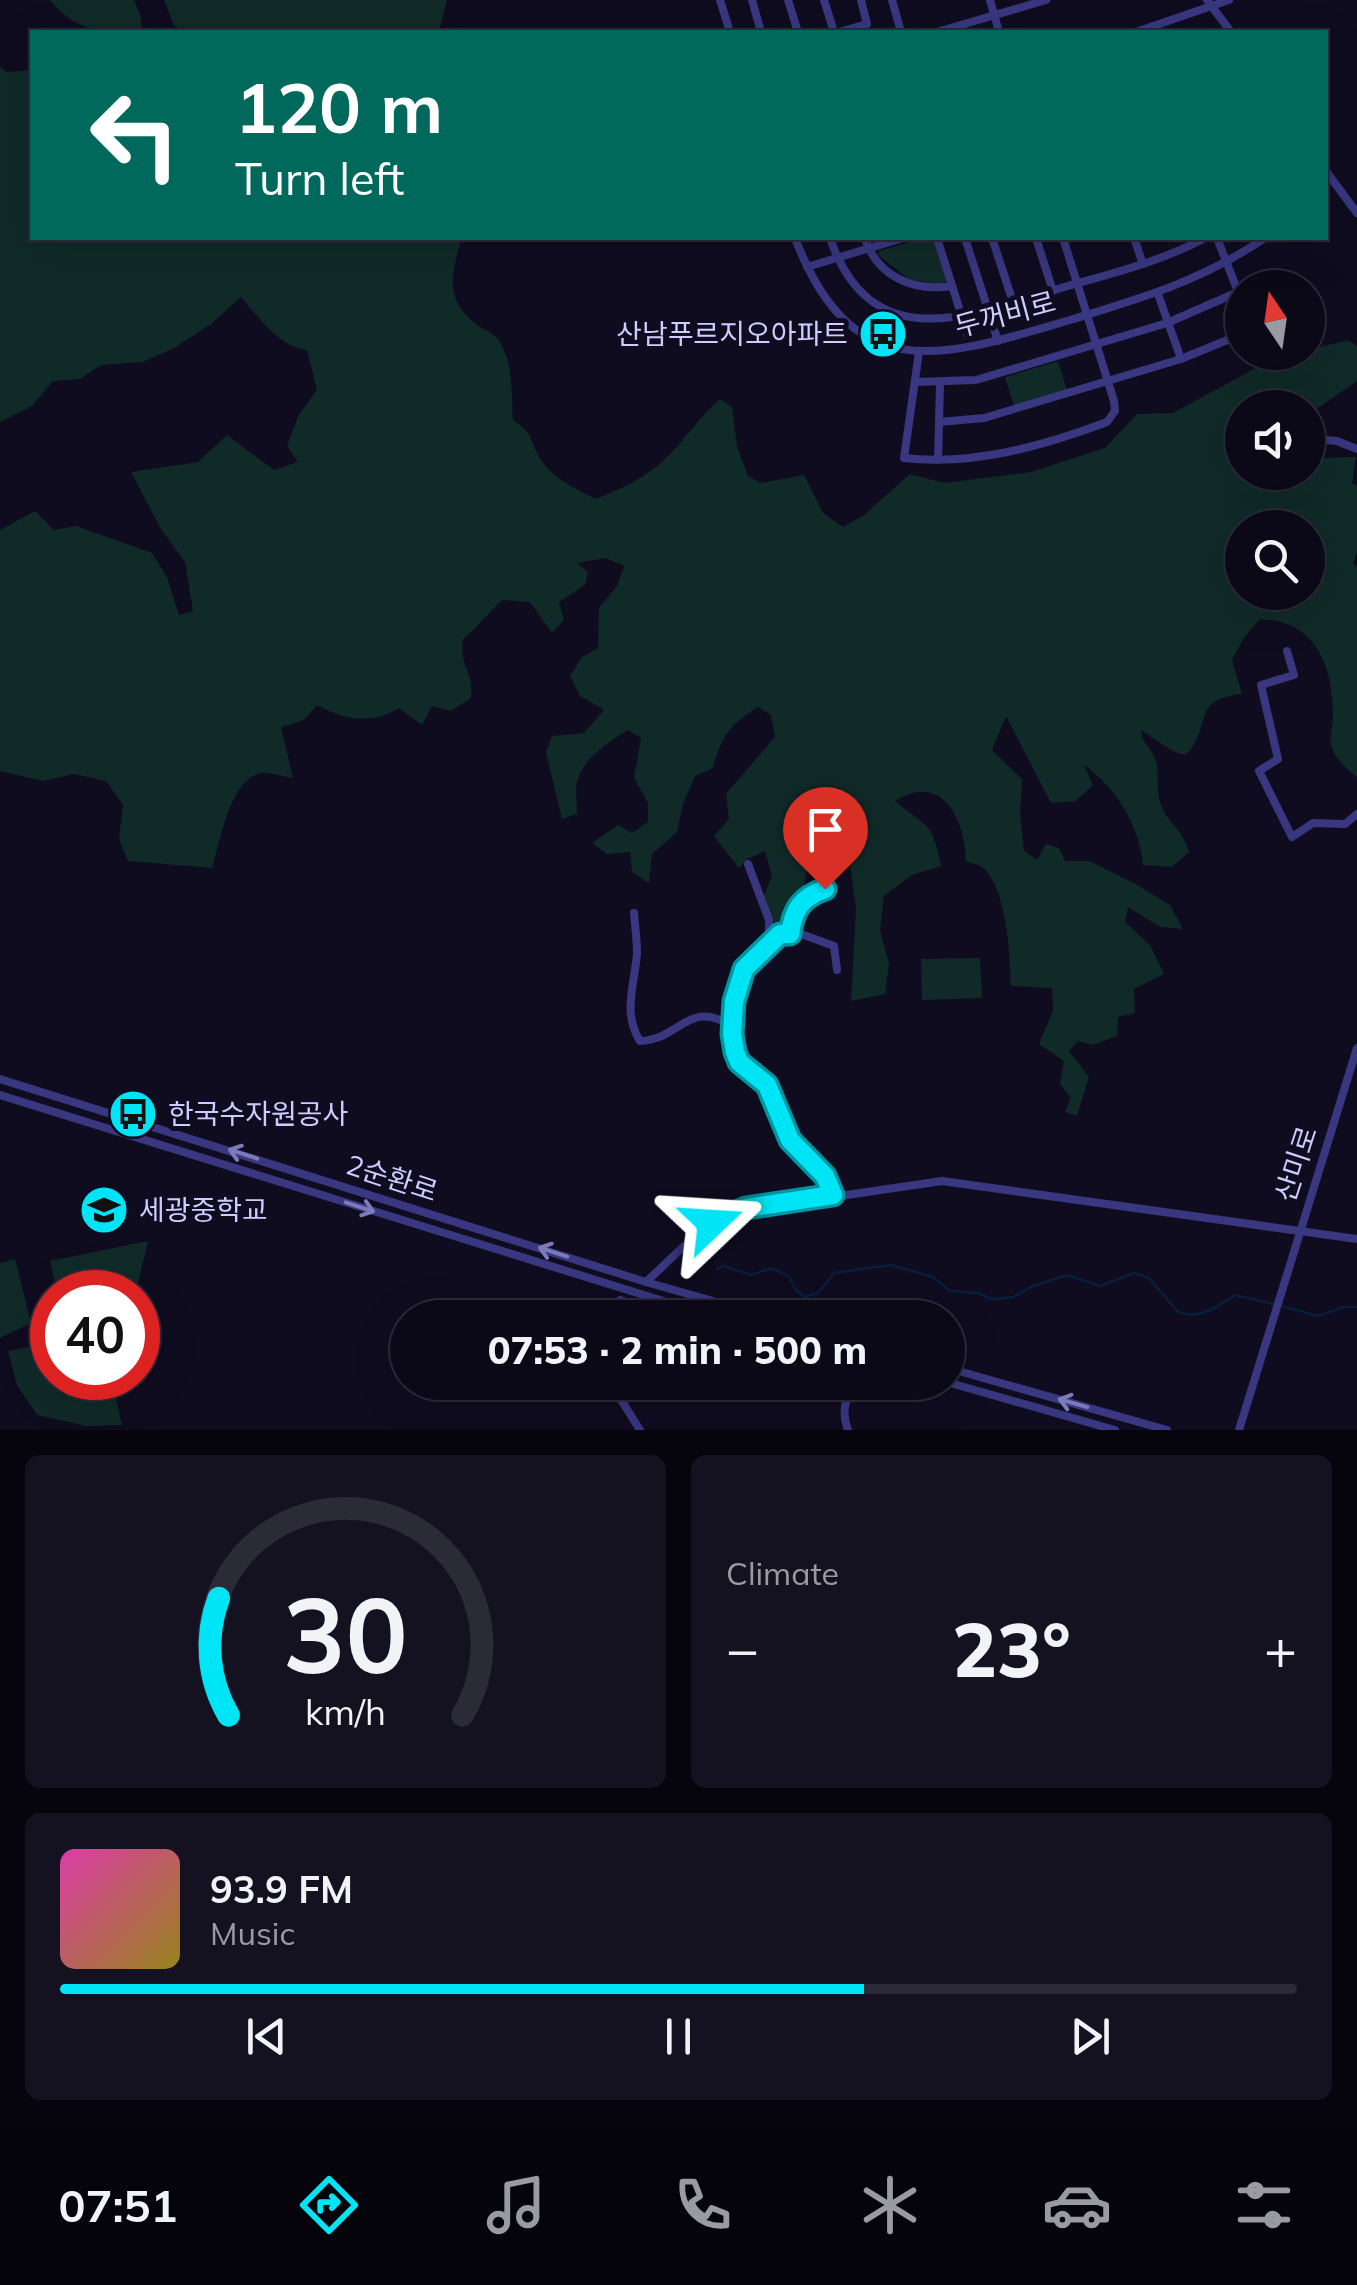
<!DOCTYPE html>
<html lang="en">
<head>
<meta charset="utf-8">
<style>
	:root { --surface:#0b0918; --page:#141221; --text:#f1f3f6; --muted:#9a9aa2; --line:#2b2a37; --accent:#00e5f6 }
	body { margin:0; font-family:Mulish,"Noto Sans KR",sans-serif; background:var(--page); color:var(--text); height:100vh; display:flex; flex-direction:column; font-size:38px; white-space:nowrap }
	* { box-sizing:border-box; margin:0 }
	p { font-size:32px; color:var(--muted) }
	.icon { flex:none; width:55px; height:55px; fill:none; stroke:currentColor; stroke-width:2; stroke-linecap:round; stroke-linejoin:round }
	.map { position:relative; height:1430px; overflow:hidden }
	.drawer { display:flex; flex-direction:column; gap:25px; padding:25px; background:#06050d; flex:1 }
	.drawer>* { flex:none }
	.hud { position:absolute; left:30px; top:30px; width:1298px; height:210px; border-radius:0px; box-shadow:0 10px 40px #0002,0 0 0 2px var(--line); background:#00695c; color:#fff; overflow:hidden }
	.needle { width:65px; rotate:347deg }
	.buttons { position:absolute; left:1225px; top:270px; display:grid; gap:20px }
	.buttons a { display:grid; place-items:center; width:100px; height:100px; border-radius:50%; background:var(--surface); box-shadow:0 10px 40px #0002,0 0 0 2px var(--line); font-size:50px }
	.speed { position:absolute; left:30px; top:1270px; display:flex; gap:20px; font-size:50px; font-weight:700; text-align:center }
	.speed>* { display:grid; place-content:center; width:130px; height:130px; border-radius:50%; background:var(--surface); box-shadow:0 10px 40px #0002,0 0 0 2px var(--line); line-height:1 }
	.speed .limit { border:15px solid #d22; background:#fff; color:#111 }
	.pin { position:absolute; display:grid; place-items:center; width:85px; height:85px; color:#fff; margin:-102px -42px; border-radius:50% 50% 50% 0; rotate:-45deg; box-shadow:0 0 10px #0007 }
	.pin .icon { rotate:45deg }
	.me { position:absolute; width:110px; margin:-55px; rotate:70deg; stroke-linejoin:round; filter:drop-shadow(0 0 8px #0008) }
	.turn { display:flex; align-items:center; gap:35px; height:210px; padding:0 40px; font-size:45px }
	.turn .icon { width:130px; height:130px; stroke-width:2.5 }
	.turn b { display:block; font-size:70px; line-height:85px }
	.big { font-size:75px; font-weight:800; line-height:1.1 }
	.drawer .widget { flex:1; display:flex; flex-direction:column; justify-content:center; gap:15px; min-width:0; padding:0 35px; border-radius:15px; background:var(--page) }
	.drawer .dial { align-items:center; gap:0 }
	.dial svg { height:260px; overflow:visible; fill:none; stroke:var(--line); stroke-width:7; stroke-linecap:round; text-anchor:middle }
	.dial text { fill:var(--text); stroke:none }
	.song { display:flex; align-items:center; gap:30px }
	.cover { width:120px; height:120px; border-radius:15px; background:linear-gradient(135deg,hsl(320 70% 55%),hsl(50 70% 35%)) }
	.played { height:10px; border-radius:5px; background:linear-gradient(90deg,var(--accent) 65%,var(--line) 65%) }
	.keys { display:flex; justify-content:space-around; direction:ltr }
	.heat { display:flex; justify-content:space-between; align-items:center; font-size:55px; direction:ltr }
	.drawer .tiles { flex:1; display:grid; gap:25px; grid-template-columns:1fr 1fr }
	.widget:last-child { grid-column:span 2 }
	.trip { position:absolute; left:390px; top:1300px; width:575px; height:100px; border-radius:50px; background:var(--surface); box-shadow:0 10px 40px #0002,0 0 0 2px var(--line); font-weight:800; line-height:100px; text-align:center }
	.menu { display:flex; height:160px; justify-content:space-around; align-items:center; background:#04040a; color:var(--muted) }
	.menu .icon { width:70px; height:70px }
	.menu .selected { color:var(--accent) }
	.menu b { font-size:45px; color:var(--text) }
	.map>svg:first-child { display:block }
</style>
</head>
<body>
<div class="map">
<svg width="1357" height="1430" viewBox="0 0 1357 1430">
	<rect width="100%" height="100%" fill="#0f0c20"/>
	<g fill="#102a28" fill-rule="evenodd">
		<path d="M50,0H134L140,14L142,29L157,32C115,33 79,37 50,0Z"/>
		<polygon points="164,0 447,0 439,32 185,32 174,26"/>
		<path d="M0,67L6,72L32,70V238H462C452,271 443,299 475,323C483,330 495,333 500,342C514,366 511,393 513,420C539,439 527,438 541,460C553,478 577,490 596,499C621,489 645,478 665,459C685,440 699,417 720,399L732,407L737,447L748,476L761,483L804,475L823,513L843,527L864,515L910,474L944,483L1031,472L1105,448L1137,414L1173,413L1272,359L1348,340L1357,346V381L1308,415V408H1242V472H1308V458L1356,457L1352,483L1357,486V552L1353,564L1357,567V777C1347,769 1337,761 1332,748C1328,739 1333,727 1333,717C1333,667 1317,621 1260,619L1244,638L1232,660L1242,694C1189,700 1214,725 1186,755L1174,752L1141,730C1142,744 1150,746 1155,758C1160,772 1155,790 1161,805C1168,824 1183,829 1189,852L1172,867L1143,865C1140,827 1116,787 1084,765L1093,785L1076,801L1051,803L1006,716L992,750L1022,779L1020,815L1024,851L1037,860L1046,844L1059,848L1065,861H1089L1139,886L1170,905L1183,929L1160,927L1128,907L1125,922L1150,945L1164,974L1134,989L1135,1013L1118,1017L1117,1036L1093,1045L1078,1041L1069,1051L1089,1077L1077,1116L1065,1112L1071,1098L1060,1084L1064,1061L1039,1044L1053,1011L1052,988L1011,986C1010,956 1007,887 982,867C980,865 969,862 966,862C965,820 943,771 895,801C926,827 933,821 941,866L912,875L884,896L880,930L889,964L885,994L851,1001L856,908L847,844L831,826L816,831C803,854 811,880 798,901C792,909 783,917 775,925L763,898L772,876L765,851L747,859L739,868L714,836L729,819L726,794L775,737L771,715L758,707C731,723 721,737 713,768L695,776L683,804L677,832L652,854L649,883L632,872L630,852L607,854L592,843L618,825L632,833L648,822V803L634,778L641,738L628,730C609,742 583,758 577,782C575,791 577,805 577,814L562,819L546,752L552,736L584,733L604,710L580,696L570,676L582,657L598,648L599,608L617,586L624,566L606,558L577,563L588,572L585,585L559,602L564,620L552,633L530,602L502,600C488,613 478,627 463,639C459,668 474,670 471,698L451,711L432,706L422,725L399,708C372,725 344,720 317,705L304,720L281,727L293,778C284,777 270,772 261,773C230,779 220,842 212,868L128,861L119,839L123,805L106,781L74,774L43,781L0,771V530L35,511L54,530L76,526L152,553L167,577L179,615L193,611L185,562L161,529L131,472L198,462L227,435L274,470L298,462L287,446L298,416L317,390L307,350C281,348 257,316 241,297L211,324L174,348L143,362L101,365L80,379L53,381L32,406L0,422ZM1242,528H1308V592H1242Z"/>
		<polygon points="924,238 935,238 947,280 940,285 909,279 878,255 879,251"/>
		<polygon points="1058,361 1067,390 1014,406 1005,377"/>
		<polygon points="980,958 982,998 922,1000 921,959"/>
		<polygon points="148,1241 136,1292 57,1292 50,1261"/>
		<polygon points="15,1259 31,1323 0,1338 0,1263"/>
		<polygon points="52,1342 52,1378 111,1378 122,1425 87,1426 37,1415 17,1385 8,1351"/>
	</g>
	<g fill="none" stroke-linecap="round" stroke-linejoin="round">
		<g stroke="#091d3d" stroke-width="2.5">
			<path d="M717,1269L724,1266L751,1275L772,1268L789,1277L796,1290L805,1297L818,1293L834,1273L891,1265L933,1277L950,1291L978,1293L992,1299L1013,1297L1033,1286L1067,1275L1100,1286L1134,1273L1149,1278L1178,1312C1201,1320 1216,1307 1235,1295L1274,1304"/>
			<polyline points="1282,1306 1318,1316 1344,1307 1357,1307"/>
		</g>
		<g stroke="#38377f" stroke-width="8">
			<polyline points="720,0 730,32"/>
			<polyline points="752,0 761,32"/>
			<polyline points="788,0 798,32"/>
			<polyline points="824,0 834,32"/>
			<polyline points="892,0 901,32"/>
			<polyline points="990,0 999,32"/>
			<polyline points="1207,0 1231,32"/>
			<polyline points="839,32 867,24 861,0"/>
			<polyline points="937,32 1046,0"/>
			<polyline points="1136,32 1229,0"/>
			<polyline points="1325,170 1357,213"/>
			<path d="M795,238C853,390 944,357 1070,320C1142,298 1201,281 1265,238"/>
			<path d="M830,238C871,358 970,316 1061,288C1110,274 1160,262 1205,238"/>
			<path d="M865,238C877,277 914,292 952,286"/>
			<polyline points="937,238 968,336"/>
			<polyline points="965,238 998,341"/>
			<polyline points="992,238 1013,302"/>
			<polyline points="1036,238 1053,291"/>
			<polyline points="1092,238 1099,238"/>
			<polyline points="1134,238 1143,264"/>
			<polyline points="1217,238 1242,302"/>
			<polyline points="807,267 903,238"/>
			<polyline points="1158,294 1181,359 1242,334"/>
			<path d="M919,352L904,458C973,466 1043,446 1107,422L1115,411L1114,401L1063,238"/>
			<polyline points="915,382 976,380 1167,323 1238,292"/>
			<polyline points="939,422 984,418 1181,359"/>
			<polyline points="1308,438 1337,441 1357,449"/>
			<polyline points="938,460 940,384"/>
			<polyline points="1287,651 1294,675 1261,685 1278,759 1259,771 1292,837 1313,823 1345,824 1357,814"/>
			<polyline points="748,864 769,920 769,944"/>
			<path d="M634,913C635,926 637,940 637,953C635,983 622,1013 640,1041C680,1040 688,998 732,1026"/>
			<path d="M790,934C793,904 806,898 830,885L831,873"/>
			<polyline points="0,1079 646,1282 772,1318"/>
			<polyline points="0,1095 718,1318"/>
			<polyline points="833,1195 825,1175 795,1150 790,1140 767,1085 739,1062 735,1052 732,1034 738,983 744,969 780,935 804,935 834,946 837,970"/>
			<polyline points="646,1282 699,1232 737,1211 942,1181 1357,1239"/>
			<polyline points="620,1300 681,1318"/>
			<polyline points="948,1368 1167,1430"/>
			<polyline points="610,1382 640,1430"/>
			<polyline points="947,1382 1115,1430"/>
			<path d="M848,1430C841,1412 845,1399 855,1382"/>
			<polyline points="1239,1430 1357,1048"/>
		</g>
	</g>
	<defs><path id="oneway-shaft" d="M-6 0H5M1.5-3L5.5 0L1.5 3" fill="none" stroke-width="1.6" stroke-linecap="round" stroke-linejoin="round" transform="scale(2.5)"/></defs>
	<g stroke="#7c7ab9">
		<use href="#oneway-shaft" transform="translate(243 1154) rotate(-162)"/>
		<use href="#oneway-shaft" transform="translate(360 1207) rotate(18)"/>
		<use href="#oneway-shaft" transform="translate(553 1252) rotate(-162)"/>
		<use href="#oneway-shaft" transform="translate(1073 1403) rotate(-164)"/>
	</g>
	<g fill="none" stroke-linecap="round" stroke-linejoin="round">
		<g stroke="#0095a0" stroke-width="25">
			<path id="route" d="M712,1223L746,1208L833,1195L825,1176L790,1140L767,1085L739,1062L735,1052L732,1034L734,1001L744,969L780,934H790C793,909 802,897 825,889"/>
		</g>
		<use href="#route" stroke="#00e5f6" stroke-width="18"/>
	</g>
	<defs>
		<g id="bus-disc" transform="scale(2.5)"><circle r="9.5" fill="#00e5f6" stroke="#0f0c20"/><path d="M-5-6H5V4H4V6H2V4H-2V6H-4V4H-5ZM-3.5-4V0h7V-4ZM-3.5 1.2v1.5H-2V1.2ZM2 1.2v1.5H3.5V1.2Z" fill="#111"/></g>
		<g id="school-disc" transform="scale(2.5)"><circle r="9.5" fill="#00e5f6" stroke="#0f0c20"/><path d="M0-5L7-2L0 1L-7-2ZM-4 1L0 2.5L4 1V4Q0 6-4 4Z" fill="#111"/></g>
	</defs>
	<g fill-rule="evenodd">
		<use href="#bus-disc" x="883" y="334"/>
		<use href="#bus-disc" x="133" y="1114"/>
		<use href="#school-disc" x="104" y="1210"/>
	</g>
	<g text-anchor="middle" stroke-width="10" stroke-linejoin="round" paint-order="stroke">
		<g font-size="28" fill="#d0cbff" stroke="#0f0c20">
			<text transform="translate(1005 314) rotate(-15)" y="10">두꺼비로</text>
			<text transform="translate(1296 1164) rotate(-72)" y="10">산미로</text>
			<text transform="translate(392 1178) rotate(18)" y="10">2순환로</text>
		</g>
		<g font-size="28" fill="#d0cbff" stroke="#0f0c20" text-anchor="start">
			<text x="848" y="344" text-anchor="end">산남푸르지오아파트</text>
			<text x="168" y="1124">한국수자원공사</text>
			<text x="139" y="1220">세광중학교</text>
		</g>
	</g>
</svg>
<div class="buttons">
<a><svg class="needle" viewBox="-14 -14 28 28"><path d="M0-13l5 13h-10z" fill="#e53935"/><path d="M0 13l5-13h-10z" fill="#9a9aa2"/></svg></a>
<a><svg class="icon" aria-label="sound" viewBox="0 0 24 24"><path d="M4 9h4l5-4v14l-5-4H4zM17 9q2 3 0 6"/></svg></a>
<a><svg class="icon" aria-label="search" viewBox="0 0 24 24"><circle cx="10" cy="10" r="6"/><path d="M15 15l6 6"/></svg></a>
</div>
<div class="speed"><div class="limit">40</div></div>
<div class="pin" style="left:825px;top:889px;background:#d93025"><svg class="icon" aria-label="arrive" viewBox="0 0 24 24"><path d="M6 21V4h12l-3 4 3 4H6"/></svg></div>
<svg class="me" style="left:712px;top:1223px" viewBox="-20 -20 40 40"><path d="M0-17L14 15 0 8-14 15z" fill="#00e5f6" stroke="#fff" stroke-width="4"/></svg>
<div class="trip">07:53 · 2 min · 500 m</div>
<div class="hud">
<div class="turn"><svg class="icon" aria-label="left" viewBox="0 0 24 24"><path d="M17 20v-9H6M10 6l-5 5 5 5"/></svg><div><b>120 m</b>Turn left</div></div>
</div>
</div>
<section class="drawer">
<div class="tiles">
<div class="widget dial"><svg viewBox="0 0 100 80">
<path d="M14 69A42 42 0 1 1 86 69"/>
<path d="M14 69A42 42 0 0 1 11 33" stroke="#00e5f6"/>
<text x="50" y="56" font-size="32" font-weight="700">30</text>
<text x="50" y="72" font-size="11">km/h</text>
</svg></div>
<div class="widget"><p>Climate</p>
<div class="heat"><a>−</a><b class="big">23°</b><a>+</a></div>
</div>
<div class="widget">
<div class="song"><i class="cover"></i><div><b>93.9 FM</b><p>Music</p></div></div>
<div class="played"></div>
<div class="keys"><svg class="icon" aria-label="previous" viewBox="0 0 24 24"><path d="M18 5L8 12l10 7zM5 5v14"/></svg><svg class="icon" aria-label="pause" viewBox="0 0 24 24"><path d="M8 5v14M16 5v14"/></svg><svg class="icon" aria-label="next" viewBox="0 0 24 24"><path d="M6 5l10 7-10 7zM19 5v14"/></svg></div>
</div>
</div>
</section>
<nav class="menu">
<b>07:51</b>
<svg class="icon selected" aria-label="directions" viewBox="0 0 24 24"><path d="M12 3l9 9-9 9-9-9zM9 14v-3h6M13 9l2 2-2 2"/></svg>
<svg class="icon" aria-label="music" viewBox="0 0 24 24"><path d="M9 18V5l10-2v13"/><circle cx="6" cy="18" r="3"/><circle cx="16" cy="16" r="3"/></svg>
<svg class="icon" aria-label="phone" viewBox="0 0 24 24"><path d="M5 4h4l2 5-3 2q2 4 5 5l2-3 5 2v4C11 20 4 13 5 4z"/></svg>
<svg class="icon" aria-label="climate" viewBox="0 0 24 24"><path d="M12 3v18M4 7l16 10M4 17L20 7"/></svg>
<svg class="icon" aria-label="car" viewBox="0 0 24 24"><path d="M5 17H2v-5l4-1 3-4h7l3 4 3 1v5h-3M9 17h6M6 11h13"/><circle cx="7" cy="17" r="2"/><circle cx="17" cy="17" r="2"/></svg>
<svg class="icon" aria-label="filters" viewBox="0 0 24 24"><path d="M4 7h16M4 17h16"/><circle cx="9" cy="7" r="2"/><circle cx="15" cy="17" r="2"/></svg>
</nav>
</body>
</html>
